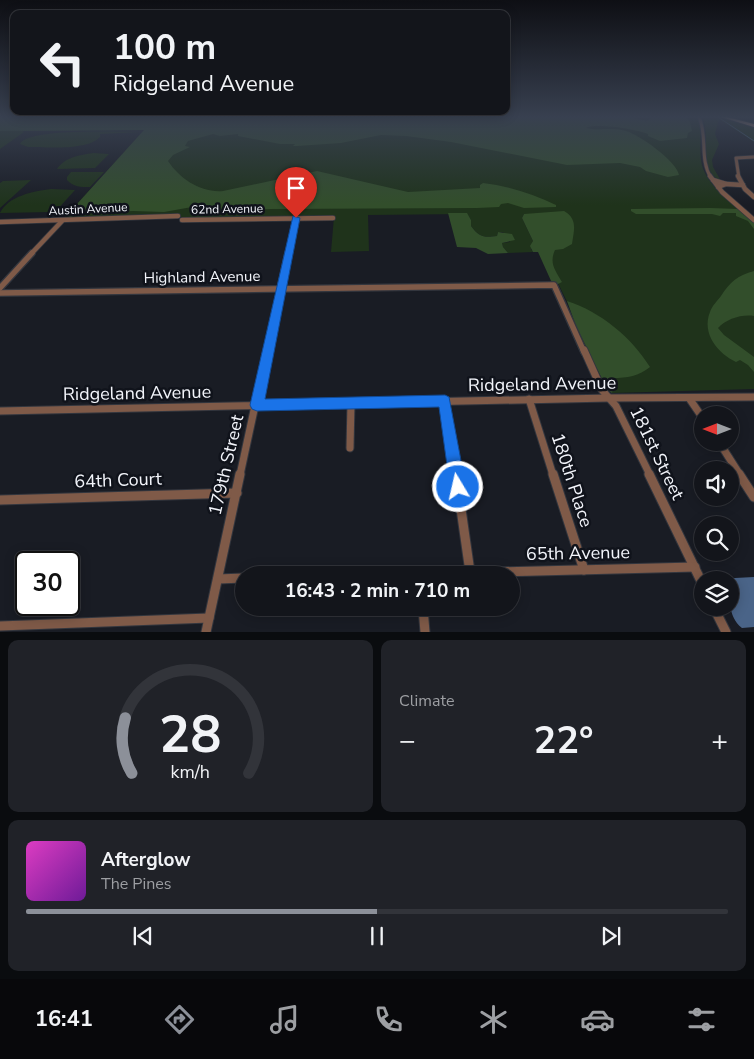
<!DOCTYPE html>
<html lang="en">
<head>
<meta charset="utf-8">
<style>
	:root { --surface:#13151b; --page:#202228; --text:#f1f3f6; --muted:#9d9fa3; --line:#32343a; --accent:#8c9099 }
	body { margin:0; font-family:"Nunito Sans",sans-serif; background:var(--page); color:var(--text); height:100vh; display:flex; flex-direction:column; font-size:19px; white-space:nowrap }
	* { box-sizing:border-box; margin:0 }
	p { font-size:16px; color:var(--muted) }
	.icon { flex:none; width:28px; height:28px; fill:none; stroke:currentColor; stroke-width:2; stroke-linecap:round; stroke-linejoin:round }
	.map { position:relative; height:632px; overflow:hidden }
	.sheet { display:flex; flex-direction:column; gap:8px; padding:8px; background:#0a0c0f; flex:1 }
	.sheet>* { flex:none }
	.banner { position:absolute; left:10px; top:10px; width:500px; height:105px; border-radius:10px; box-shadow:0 2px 12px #0003,0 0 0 1px var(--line); background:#13151b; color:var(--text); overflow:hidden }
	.needle { width:32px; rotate:270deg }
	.fabs { position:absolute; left:694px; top:406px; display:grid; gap:10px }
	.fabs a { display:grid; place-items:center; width:45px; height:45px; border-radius:50%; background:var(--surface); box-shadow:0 2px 12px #0003,0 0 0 1px var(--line); font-size:25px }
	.speed { position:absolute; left:15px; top:551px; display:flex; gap:10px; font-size:25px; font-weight:700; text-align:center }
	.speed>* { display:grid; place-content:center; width:65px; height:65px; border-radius:50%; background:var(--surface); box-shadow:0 2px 12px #0003,0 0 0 1px var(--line); line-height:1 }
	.speed .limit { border:2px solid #111; border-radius:8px; background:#fff; color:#111 }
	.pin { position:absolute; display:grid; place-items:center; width:42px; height:42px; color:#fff; margin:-51px -21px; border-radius:50% 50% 50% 0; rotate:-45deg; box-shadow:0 0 5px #0007 }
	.pin .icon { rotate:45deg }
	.me { position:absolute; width:55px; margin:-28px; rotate:351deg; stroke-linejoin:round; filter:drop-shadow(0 0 4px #0008) }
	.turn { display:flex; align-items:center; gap:18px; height:105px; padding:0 20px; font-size:22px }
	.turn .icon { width:65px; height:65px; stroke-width:2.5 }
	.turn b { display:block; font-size:35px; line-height:42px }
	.big { font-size:38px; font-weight:700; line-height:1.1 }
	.sheet .widget { flex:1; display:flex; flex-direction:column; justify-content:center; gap:8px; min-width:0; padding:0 18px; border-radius:10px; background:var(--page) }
	.sheet .dial { align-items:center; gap:0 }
	.dial svg { height:130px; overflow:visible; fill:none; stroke:var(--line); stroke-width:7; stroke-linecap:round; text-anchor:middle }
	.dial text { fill:var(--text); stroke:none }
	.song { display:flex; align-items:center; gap:15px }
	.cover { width:60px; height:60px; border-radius:8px; background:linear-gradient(135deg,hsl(310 70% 55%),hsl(280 70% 35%)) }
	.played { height:5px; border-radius:2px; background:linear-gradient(90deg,var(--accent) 50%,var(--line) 50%) }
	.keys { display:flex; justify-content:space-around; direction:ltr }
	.heat { display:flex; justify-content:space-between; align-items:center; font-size:28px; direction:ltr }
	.sheet .tiles { flex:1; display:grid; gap:8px; grid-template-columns:1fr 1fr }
	.widget:last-child { grid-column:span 2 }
	.trip { position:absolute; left:235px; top:566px; width:285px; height:50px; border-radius:25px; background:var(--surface); box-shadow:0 2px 12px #0003,0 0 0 1px var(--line); font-weight:700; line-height:50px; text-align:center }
	.menu { display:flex; height:80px; justify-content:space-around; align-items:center; background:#08080b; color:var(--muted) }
	.menu .icon { width:35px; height:35px }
	.menu .active { color:var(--accent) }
	.menu b { font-size:22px; color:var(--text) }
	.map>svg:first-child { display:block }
</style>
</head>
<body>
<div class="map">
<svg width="754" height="632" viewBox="0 0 754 632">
	<rect width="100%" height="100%" fill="#191c24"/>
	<g fill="#1f331b">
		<path d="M0,117H697C703,131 699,145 701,160C703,184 737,207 754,222V389L612,393L524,214L522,218L533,241L531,249L533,252L508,253L503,247L502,243L510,242L503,232H498L497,236C484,238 479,237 471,226V220L467,214L368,215L369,251L331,252L334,217L181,219V216L83,217L63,219L145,130L22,131L24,132L0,149Z"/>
		<path d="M702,117H719L754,128V142L719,119L715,134L719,144L712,160L713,167L721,181C697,170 712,138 702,117Z"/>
		<path d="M139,132L100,134V137C87,151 46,147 28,147L20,144C28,128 119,132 139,132Z"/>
		<path d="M93,153L109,154L95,168L57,169C65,157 80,155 93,153Z"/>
		<path d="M71,172H104L90,187C81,187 73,187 67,180V177Z"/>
		<polygon points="31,180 0,208 0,183 3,181"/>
		<path d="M51,189L75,190L56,211L51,212L0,213C8,196 34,191 51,189Z"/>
	</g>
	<g fill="#324e2b">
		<path d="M6,117H628L647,121L651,118L646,117H686L690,122L692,131L688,133L687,138L660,141L648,136V134C634,129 597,123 586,128C598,131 613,127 626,131C638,134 677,161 679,175L668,177L646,171L640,167L620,163L567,165L451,142L406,136L381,135L341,143L297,146H293L295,144H280L238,136V134L220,136L213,134L188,141L185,146L190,147L173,155L168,161C180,179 201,193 223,191L317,171L408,192L480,188V185L483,183C508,186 533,194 556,205V207L524,208L508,203L501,204L499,207L477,208L271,209L221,211L192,207L164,212L133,211L68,214L144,130L0,131V118Z"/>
		<polygon points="710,208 739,209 754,222 754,229 748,221 736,216 736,213 723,213 720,216 712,214 636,214 631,211 631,209"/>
		<path d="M564,211C578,219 574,230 572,244L563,249L555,250C549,263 555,270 562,282L556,285L552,283L538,252H533L530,246L533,241L522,218L524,214Z"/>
		<path d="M448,213H467L471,220V226C479,237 484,238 497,236L498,232L512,234L515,240L502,243L503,247L508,253L488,254L476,248L457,247Z"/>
		<path d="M754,271V316C742,314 726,319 718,328L724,335L754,357V372L748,365L740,360L736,362C719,354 701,334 710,312C712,306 717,301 721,296C730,282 738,275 754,271Z"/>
		<path d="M567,301C601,312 631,337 650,367C639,376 627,378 613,378L615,383L612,393L607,389L576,326Z"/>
	</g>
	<path fill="#4a6488" d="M754,577V627L742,628C727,616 730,597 730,580L716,579Z"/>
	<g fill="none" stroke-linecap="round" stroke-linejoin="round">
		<polyline stroke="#4a6488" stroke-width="1" points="718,117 754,141"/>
		<g stroke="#33363e" stroke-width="4.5">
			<g id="minor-far4">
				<path d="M699,117C708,137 699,158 711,178"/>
				<polyline points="739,178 736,158 754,157"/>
			</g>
		</g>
		<g stroke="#33363e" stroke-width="6">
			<g id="minor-far3">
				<polyline points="710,176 722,192 754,220"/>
				<polyline points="738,176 745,189 754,197"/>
				<polyline points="713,180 726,184 718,187"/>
				<polyline points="726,184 743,185"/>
				<polyline points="182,220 333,218"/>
				<polyline points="0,222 178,216"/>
				<polyline points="31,254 62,221"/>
				<polyline points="288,254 296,218"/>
			</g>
		</g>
		<g stroke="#33363e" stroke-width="8">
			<g id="minor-far2">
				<polyline points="0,288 32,253"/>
				<polyline points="0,293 554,285 584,352"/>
				<polyline points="267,352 288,253"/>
			</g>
		</g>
		<g stroke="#33363e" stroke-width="9">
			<g id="minor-far1">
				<polyline points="584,350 602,390 616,406 650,475"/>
				<polyline points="689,398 702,417"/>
				<polyline points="529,399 553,475"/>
				<polyline points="445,401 456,475"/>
				<polyline points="0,411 609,398 754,397"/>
				<polyline points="719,442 740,475"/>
				<polyline points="350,448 351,403"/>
				<polyline points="240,475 267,350"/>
			</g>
		</g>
		<g stroke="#33363e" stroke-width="11">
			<g id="minor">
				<polyline points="456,474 470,572"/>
				<polyline points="553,474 584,570"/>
				<polyline points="649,474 702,583"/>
				<polyline points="739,474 754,497"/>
				<polyline points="0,500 237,493"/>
				<polyline points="372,575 695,567"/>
				<polyline points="218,579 244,578"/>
				<polyline points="423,608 425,632"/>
				<polyline points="714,608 726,632"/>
				<polyline points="0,626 209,618"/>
				<polyline points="206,632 240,474"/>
			</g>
		</g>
		<g stroke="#33363e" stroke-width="2">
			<polygon id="highway" points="721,117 727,117 754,124 754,127"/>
		</g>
		<use href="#minor-far4" stroke="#7f5a48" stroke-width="3"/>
		<use href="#minor-far3" stroke="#7f5a48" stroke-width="4.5"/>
		<use href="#minor-far2" stroke="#7f5a48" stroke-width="5.5"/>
		<use href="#minor-far1" stroke="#7f5a48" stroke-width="7"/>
		<use href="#minor" stroke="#7f5a48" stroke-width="9"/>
		<use href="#highway" fill="#f5bca0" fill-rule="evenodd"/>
	</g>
	<linearGradient id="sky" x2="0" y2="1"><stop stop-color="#0e0f14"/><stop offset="0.57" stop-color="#384050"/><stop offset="1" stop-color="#384050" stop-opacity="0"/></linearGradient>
	<rect width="754" height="205" fill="url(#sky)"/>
	<polygon fill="#1a73e8" stroke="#114b97" points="293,216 300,218 265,399 445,395 449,397 466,487 463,492 458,494 452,492 450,487 439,407 257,411 252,409 250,405"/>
	<g text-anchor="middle" stroke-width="5" stroke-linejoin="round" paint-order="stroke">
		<g font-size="12" fill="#f3f5fb" stroke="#10131b">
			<text transform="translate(88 209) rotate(-3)" y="4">Austin Avenue</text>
			<text transform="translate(227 209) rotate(-1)" y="4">62nd Avenue</text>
		</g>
		<g font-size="15" fill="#f3f5fb" stroke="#10131b">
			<text transform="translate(202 277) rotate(-1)" y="5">Highland Avenue</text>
		</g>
		<g font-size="18" fill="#f3f5fb" stroke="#10131b">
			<text transform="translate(542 384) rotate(-1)" y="6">Ridgeland Avenue</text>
			<text transform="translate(137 393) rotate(-1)" y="6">Ridgeland Avenue</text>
			<text transform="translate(657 453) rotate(64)" y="6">181st Street</text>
			<text transform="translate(226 465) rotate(-77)" y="6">179th Street</text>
			<text transform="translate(118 480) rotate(-2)" y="6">64th Court</text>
			<text transform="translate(572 480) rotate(72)" y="6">180th Place</text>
			<text transform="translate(578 553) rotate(-1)" y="6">65th Avenue</text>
		</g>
	</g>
</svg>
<div class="fabs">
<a><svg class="needle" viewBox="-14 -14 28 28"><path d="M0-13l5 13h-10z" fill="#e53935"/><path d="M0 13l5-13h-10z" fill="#9d9fa3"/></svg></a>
<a><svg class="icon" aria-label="sound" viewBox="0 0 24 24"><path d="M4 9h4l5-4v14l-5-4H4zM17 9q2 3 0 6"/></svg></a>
<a><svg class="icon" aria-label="search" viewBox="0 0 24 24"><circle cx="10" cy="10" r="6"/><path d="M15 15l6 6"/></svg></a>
<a><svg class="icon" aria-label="layers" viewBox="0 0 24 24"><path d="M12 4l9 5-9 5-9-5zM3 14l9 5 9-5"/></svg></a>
</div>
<div class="speed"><div class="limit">30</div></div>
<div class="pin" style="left:296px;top:218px;background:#d93025"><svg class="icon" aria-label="arrive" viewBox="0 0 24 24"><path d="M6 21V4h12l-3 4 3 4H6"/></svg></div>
<svg class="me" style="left:458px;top:487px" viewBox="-20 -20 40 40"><circle r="17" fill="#1a73e8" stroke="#fff" stroke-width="3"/><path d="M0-11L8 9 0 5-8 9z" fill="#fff"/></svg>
<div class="trip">16:43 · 2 min · 710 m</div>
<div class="banner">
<div class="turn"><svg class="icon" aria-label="left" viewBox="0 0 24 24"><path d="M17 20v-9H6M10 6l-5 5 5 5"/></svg><div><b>100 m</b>Ridgeland Avenue</div></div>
</div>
</div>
<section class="sheet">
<div class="tiles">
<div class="widget dial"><svg viewBox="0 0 100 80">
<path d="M14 69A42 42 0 1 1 86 69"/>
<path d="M14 69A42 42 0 0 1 10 35" stroke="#8c9099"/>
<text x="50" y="56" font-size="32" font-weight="700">28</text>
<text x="50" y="72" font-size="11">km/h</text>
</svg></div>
<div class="widget"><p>Climate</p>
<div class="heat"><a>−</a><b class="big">22°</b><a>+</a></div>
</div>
<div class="widget">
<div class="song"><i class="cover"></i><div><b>Afterglow</b><p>The Pines</p></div></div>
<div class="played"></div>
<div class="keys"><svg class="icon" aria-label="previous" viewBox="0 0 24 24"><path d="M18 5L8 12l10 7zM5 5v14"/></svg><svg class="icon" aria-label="pause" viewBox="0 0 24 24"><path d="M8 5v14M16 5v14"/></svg><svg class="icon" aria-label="next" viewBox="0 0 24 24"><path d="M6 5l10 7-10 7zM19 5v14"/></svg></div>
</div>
</div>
</section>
<nav class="menu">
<b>16:41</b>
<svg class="icon active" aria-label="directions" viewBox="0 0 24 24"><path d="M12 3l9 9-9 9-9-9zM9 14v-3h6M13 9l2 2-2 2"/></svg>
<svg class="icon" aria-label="music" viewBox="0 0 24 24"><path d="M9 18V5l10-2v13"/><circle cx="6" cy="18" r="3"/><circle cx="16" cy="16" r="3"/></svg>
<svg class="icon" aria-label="phone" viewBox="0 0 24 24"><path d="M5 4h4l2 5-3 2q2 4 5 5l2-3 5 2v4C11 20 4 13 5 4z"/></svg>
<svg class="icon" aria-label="climate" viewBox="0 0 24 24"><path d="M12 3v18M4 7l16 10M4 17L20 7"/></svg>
<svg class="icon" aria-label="car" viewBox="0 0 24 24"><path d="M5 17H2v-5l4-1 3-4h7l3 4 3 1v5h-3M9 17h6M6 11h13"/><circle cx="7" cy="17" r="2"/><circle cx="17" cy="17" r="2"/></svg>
<svg class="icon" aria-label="filters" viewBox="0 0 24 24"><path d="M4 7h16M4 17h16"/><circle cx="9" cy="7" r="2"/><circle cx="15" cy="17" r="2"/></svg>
</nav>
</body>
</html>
